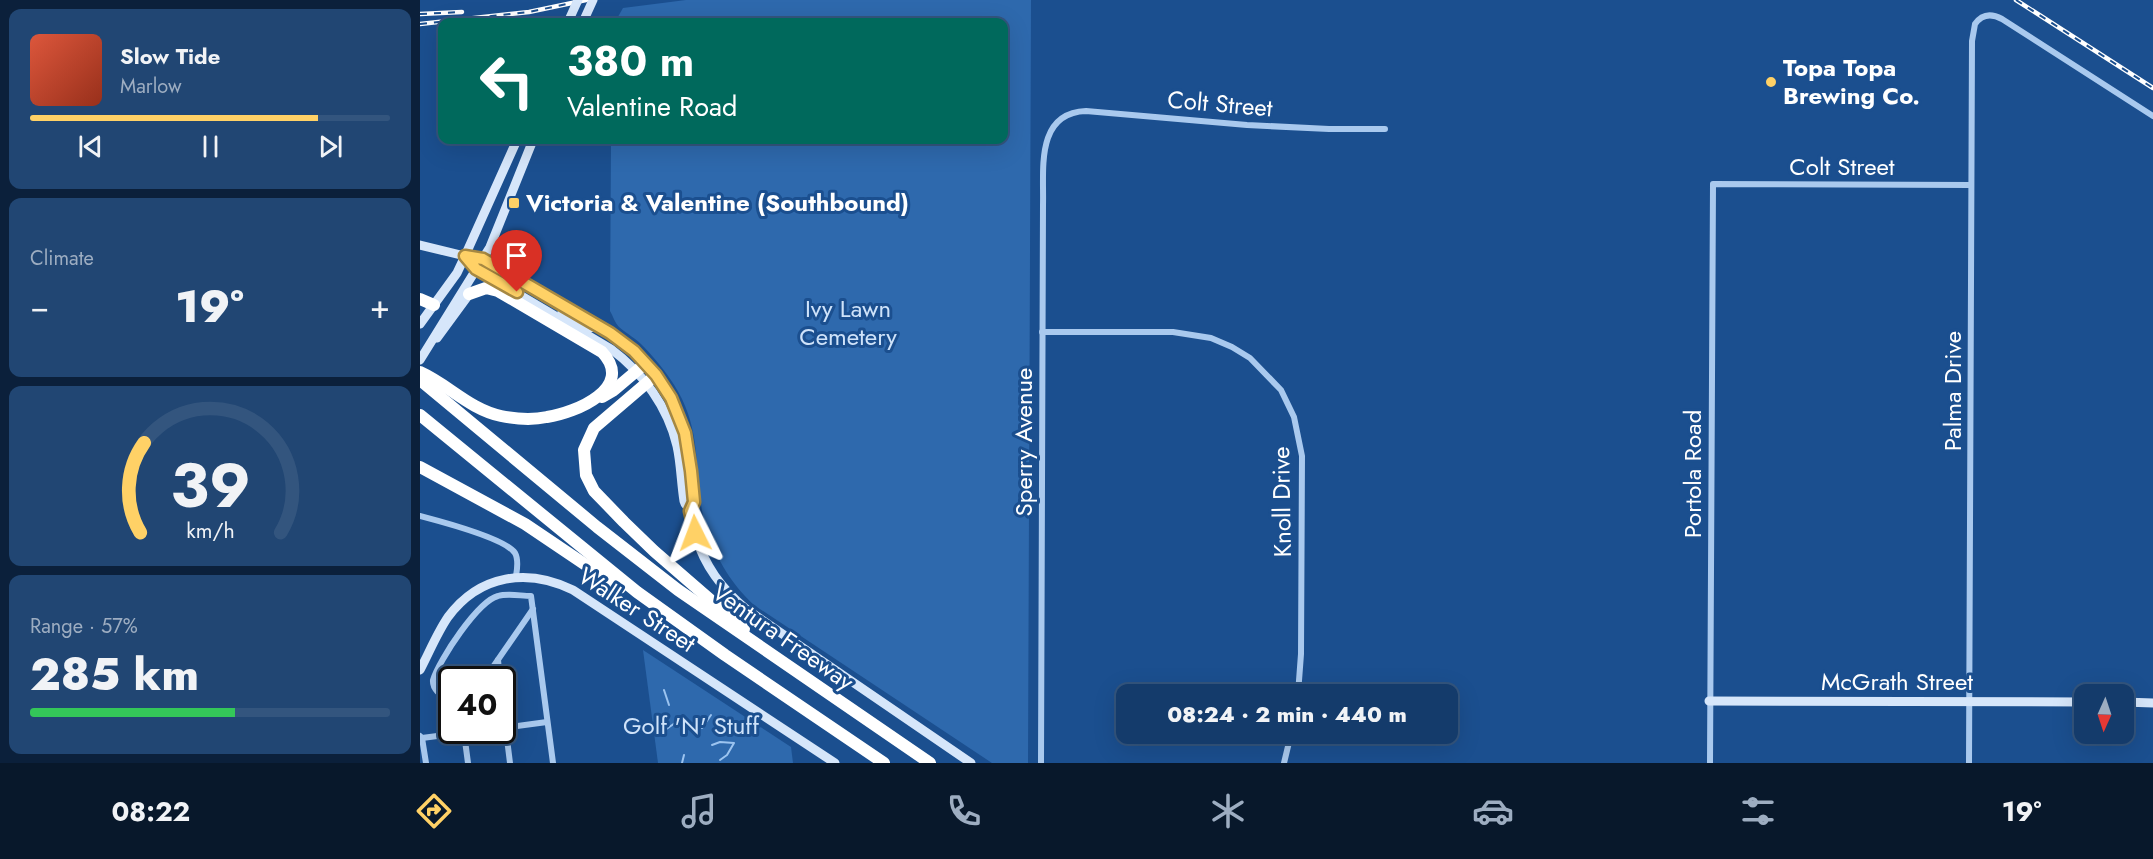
<!DOCTYPE html>
<html lang="en">
<head>
<meta charset="utf-8">
<style>
	:root { --surface:#143b6b; --page:#214673; --text:#f1f3f6; --muted:#9dadc1; --line:#33557e; --accent:#ffd166 }
	body { margin:0; font-family:Jost,sans-serif; background:var(--page); color:var(--text); height:100vh; display:flex; flex-direction:column; font-size:22px; white-space:nowrap }
	* { box-sizing:border-box; margin:0 }
	p { font-size:20px; color:var(--muted) }
	.icon { flex:none; width:33px; height:33px; fill:none; stroke:currentColor; stroke-width:2; stroke-linecap:round; stroke-linejoin:round }
	.map { position:relative; flex:1; overflow:hidden }
	.sheet { display:flex; flex-direction:column; gap:9px; padding:9px; background:#0b203b; width:420px }
	.sheet>* { flex:none }
	.hud { position:absolute; left:18px; top:18px; width:570px; height:126px; border-radius:12px; box-shadow:0 6px 24px #0002,0 0 0 2px var(--line); background:#00695c; color:#fff; overflow:hidden }
	.needle { width:39px; rotate:183deg }
	.tools { position:absolute; left:1654px; top:684px; display:grid; gap:12px }
	.tools a { display:grid; place-items:center; width:60px; height:60px; border-radius:12px; background:var(--surface); box-shadow:0 6px 24px #0002,0 0 0 2px var(--line); font-size:30px }
	.speed { position:absolute; left:18px; top:666px; display:flex; gap:12px; font-size:30px; font-weight:700; text-align:center }
	.speed>* { display:grid; place-content:center; width:78px; height:78px; border-radius:50%; background:var(--surface); box-shadow:0 6px 24px #0002,0 0 0 2px var(--line); line-height:1 }
	.speed .limit { border:3px solid #111; border-radius:9px; background:#fff; color:#111 }
	.pin { position:absolute; display:grid; place-items:center; width:51px; height:51px; color:#fff; margin:-62px -26px; border-radius:50% 50% 50% 0; rotate:-45deg; box-shadow:0 0 6px #0007 }
	.pin .icon { rotate:45deg }
	.me { position:absolute; width:66px; margin:-33px; rotate:357deg; stroke-linejoin:round; filter:drop-shadow(0 0 4px #0008) }
	.turn { display:flex; align-items:center; gap:21px; height:126px; padding:0 30px; font-size:27px }
	.turn .icon { width:78px; height:78px; stroke-width:2.5 }
	.turn b { display:block; font-size:42px; line-height:51px }
	.big { font-size:45px; font-weight:800; line-height:1.1 }
	.sheet .widget { flex:1; display:flex; flex-direction:column; justify-content:center; gap:9px; min-width:0; padding:0 21px; border-radius:12px; background:var(--page) }
	.sheet .dial { align-items:center; gap:0 }
	.dial svg { height:156px; overflow:visible; fill:none; stroke:var(--line); stroke-width:7; stroke-linecap:round; text-anchor:middle }
	.dial text { fill:var(--text); stroke:none }
	.song { display:flex; align-items:center; gap:18px }
	.cover { width:72px; height:72px; border-radius:9px; background:linear-gradient(135deg,hsl(10 70% 55%),hsl(10 70% 35%)) }
	.played { height:6px; border-radius:3px; background:linear-gradient(90deg,var(--accent) 80%,var(--line) 80%) }
	.keys { display:flex; justify-content:space-around; direction:ltr }
	.heat { display:flex; justify-content:space-between; align-items:center; font-size:33px; direction:ltr }
	.charge { height:9px; border-radius:4px; background:linear-gradient(90deg,#34c759 57%,var(--line) 0) }
	.trip { position:absolute; left:696px; top:684px; width:342px; height:60px; border-radius:12px; background:var(--surface); box-shadow:0 6px 24px #0002,0 0 0 2px var(--line); font-weight:800; line-height:60px; text-align:center }
	.dock { display:flex; height:96px; justify-content:space-around; align-items:center; background:#08182b; color:var(--muted) }
	.dock .icon { width:42px; height:42px }
	.dock .selected { color:var(--accent) }
	.dock b { font-size:27px; color:var(--text) }
	main { display:flex; flex:1; min-height:0 }
	.map>svg:first-child { display:block }
</style>
</head>
<body>
<main>
<section class="sheet">
<div class="widget">
<div class="song"><i class="cover"></i><div><b>Slow Tide</b><p>Marlow</p></div></div>
<div class="played"></div>
<div class="keys"><svg class="icon" aria-label="previous" viewBox="0 0 24 24"><path d="M18 5L8 12l10 7zM5 5v14"/></svg><svg class="icon" aria-label="pause" viewBox="0 0 24 24"><path d="M8 5v14M16 5v14"/></svg><svg class="icon" aria-label="next" viewBox="0 0 24 24"><path d="M6 5l10 7-10 7zM19 5v14"/></svg></div>
</div>
<div class="widget"><p>Climate</p>
<div class="heat"><a>−</a><b class="big">19°</b><a>+</a></div>
</div>
<div class="widget dial"><svg viewBox="0 0 100 80">
<path d="M14 69A42 42 0 1 1 86 69"/>
<path d="M14 69A42 42 0 0 1 16 23" stroke="#ffd166"/>
<text x="50" y="56" font-size="32" font-weight="700">39</text>
<text x="50" y="72" font-size="11">km/h</text>
</svg></div>
<div class="widget"><p>Range · 57%</p><b class="big">285 km</b><div class="charge"></div></div>
</section>
<div class="map">
<svg width="1733" height="763" viewBox="0 0 1733 763">
	<rect width="100%" height="100%" fill="#1b4f8f"/>
	<g fill="#2e69ad">
		<path d="M266,0H611L608,763H572L334,605C310,583 292,552 284,520C274,477 282,441 262,399C253,380 238,362 224,347C217,339 207,334 199,327C195,323 193,316 190,311L191,140H584V22H195L203,8Z"/>
		<polygon points="223,650 371,747 373,763 238,763"/>
	</g>
	<g fill="none" stroke-linecap="round" stroke-linejoin="round">
		<g stroke="#9cc4f0" stroke-width="2">
			<polyline points="244,690 249,705"/>
			<polyline points="282,728 291,715"/>
			<polyline points="244,733 245,730 255,723 261,727"/>
			<polyline points="292,745 300,742 314,743 307,755 300,760"/>
			<polyline points="262,763 264,755"/>
		</g>
		<g stroke="#a9c9ee" stroke-width="6">
			<polyline points="622,332 753,332 791,338 812,347 830,358 861,390 874,417 882,456 881,654 878,694"/>
			<path d="M0,516C19,521 85,538 95,553C99,560 97,570 96,576"/>
			<polyline points="78,660 80,680"/>
			<polyline points="64,680 113,609"/>
			<polyline points="82,699 90,763"/>
			<path d="M32,702C23,696 12,691 13,680C19,660 58,601 78,596C88,593 101,596 111,596L133,763"/>
			<polyline points="83,728 127,722"/>
			<polyline points="44,733 48,763"/>
			<polyline points="0,736 2,738 63,730"/>
			<polyline points="2,738 6,763"/>
			<path d="M621,763L623,205C624,170 615,113 666,111L827,125L909,129H965"/>
			<polyline points="864,763 871,734"/>
			<polyline points="1290,763 1293,184 1551,185"/>
			<path d="M1549,763L1552,41L1555,24C1562,14 1571,13 1582,19L1733,116"/>
		</g>
		<g stroke="#d6e6fa" stroke-width="9">
			<polyline points="163,22 173,0"/>
			<polyline points="0,245 45,256 63,259 190,333 226,363 245,388 258,414 267,443 274,503 270,511"/>
			<path d="M45,256L56,269L191,349C223,373 248,407 257,446C261,464 261,482 264,501C265,506 269,507 271,512C273,519 273,528 275,535C285,566 301,588 326,609L551,763"/>
			<polyline points="142,312 169,328 180,326"/>
			<polyline points="0,324 37,273 45,256 97,140"/>
			<polyline points="17,338 50,293"/>
			<polyline points="0,360 70,247 113,140"/>
			<path d="M0,670C9,653 17,633 28,617C60,574 108,568 153,590L415,763"/>
			<polyline points="1289,701 1665,702"/>
			<polyline points="1704,702 1733,703"/>
		</g>
		<g stroke="#fff" stroke-width="12">
			<polyline points="0,299 14,305"/>
			<path d="M0,372C29,385 49,409 81,416C96,419 113,420 127,417C155,413 216,388 182,352L78,291L66,288L49,294"/>
			<polyline points="236,375 174,428 164,450 166,475 174,491 204,522 234,551 324,629"/>
			<polyline points="0,380 177,527 258,590 510,763"/>
			<polyline points="182,397 194,390 226,363"/>
			<polyline points="0,415 217,592 305,655 464,763"/>
			<polyline points="0,467 105,524 200,588"/>
		</g>
		<g stroke="#fff" stroke-width="4.5">
			<g id="rail">
				<polyline points="1596,0 1733,88"/>
				<polyline points="0,14 42,12"/>
				<polyline points="0,24 109,12 166,0"/>
			</g>
		</g>
		<use href="#rail" stroke="#1b4f8f" stroke-width="2" stroke-dasharray="7" stroke-linecap="butt"/>
		<polyline stroke="#d6e6fa" stroke-width="9" points="148,22 158,0"/>
	</g>
	<g fill="none" stroke-linecap="round" stroke-linejoin="round">
		<g stroke="#a68842" stroke-width="15">
			<polyline id="route" points="97,292 56,269 45,256 63,259 190,333 214,351 236,375 251,398 265,433 271,471 274,502 270,511 275,533"/>
		</g>
		<use href="#route" stroke="#ffd166" stroke-width="10"/>
	</g>
	<g fill="#ffd166" stroke="#1b4f8f" stroke-width="2">
		<circle cx="1351" cy="82" r="6"/>
		<rect x="88" y="197" width="12" height="12" rx="3"/>
	</g>
	<g text-anchor="middle" stroke-width="6" stroke-linejoin="round" paint-order="stroke">
		<g font-size="24" font-weight="bold" fill="#fff" stroke="#1b4f8f" text-anchor="start">
			<text x="1363" y="76">Topa Topa<tspan x="1363" dy="28">Brewing Co.</tspan></text>
			<text x="106" y="211">Victoria &amp; Valentine (Southbound)</text>
		</g>
		<g font-size="24" fill="#fff" stroke="#1b4f8f">
			<text transform="translate(800 104) rotate(5)" y="8">Colt Street</text>
			<text x="1422" y="175">Colt Street</text>
			<text transform="translate(1533 391) rotate(-90)" y="8">Palma Drive</text>
			<text transform="translate(604 442) rotate(-90)" y="8">Sperry Avenue</text>
			<text transform="translate(1273 474) rotate(-90)" y="8">Portola Road</text>
			<text transform="translate(862 502) rotate(-91)" y="8">Knoll Drive</text>
			<text transform="translate(217 610) rotate(33)" y="8">Walker Street</text>
			<text transform="translate(363 637) rotate(35)" y="8">Ventura Freeway</text>
			<text x="1477" y="690">McGrath Street</text>
		</g>
		<g font-size="24" fill="#cfe3fa" stroke="#1b4f8f">
			<text x="428" y="317">Ivy Lawn<tspan x="428" dy="28">Cemetery</tspan></text>
			<text x="271" y="734">Golf 'N' Stuff</text>
		</g>
	</g>
</svg>
<div class="tools">
<a><svg class="needle" viewBox="-14 -14 28 28"><path d="M0-13l5 13h-10z" fill="#e53935"/><path d="M0 13l5-13h-10z" fill="#9dadc1"/></svg></a>
</div>
<div class="speed"><div class="limit">40</div></div>
<div class="pin" style="left:97px;top:292px;background:#d93025"><svg class="icon" aria-label="arrive" viewBox="0 0 24 24"><path d="M6 21V4h12l-3 4 3 4H6"/></svg></div>
<svg class="me" style="left:275px;top:533px" viewBox="-20 -20 40 40"><path d="M0-17L14 15 0 8-14 15z" fill="#ffd166" stroke="#fff" stroke-width="4"/></svg>
<div class="trip">08:24 · 2 min · 440 m</div>
<div class="hud">
<div class="turn"><svg class="icon" aria-label="left" viewBox="0 0 24 24"><path d="M17 20v-9H6M10 6l-5 5 5 5"/></svg><div><b>380 m</b>Valentine Road</div></div>
</div>
</div>
</main>
<nav class="dock">
<b>08:22</b>
<svg class="icon selected" aria-label="directions" viewBox="0 0 24 24"><path d="M12 3l9 9-9 9-9-9zM9 14v-3h6M13 9l2 2-2 2"/></svg>
<svg class="icon" aria-label="music" viewBox="0 0 24 24"><path d="M9 18V5l10-2v13"/><circle cx="6" cy="18" r="3"/><circle cx="16" cy="16" r="3"/></svg>
<svg class="icon" aria-label="phone" viewBox="0 0 24 24"><path d="M5 4h4l2 5-3 2q2 4 5 5l2-3 5 2v4C11 20 4 13 5 4z"/></svg>
<svg class="icon" aria-label="climate" viewBox="0 0 24 24"><path d="M12 3v18M4 7l16 10M4 17L20 7"/></svg>
<svg class="icon" aria-label="car" viewBox="0 0 24 24"><path d="M5 17H2v-5l4-1 3-4h7l3 4 3 1v5h-3M9 17h6M6 11h13"/><circle cx="7" cy="17" r="2"/><circle cx="17" cy="17" r="2"/></svg>
<svg class="icon" aria-label="filters" viewBox="0 0 24 24"><path d="M4 7h16M4 17h16"/><circle cx="9" cy="7" r="2"/><circle cx="15" cy="17" r="2"/></svg>
<b>19°</b>
</nav>
</body>
</html>
